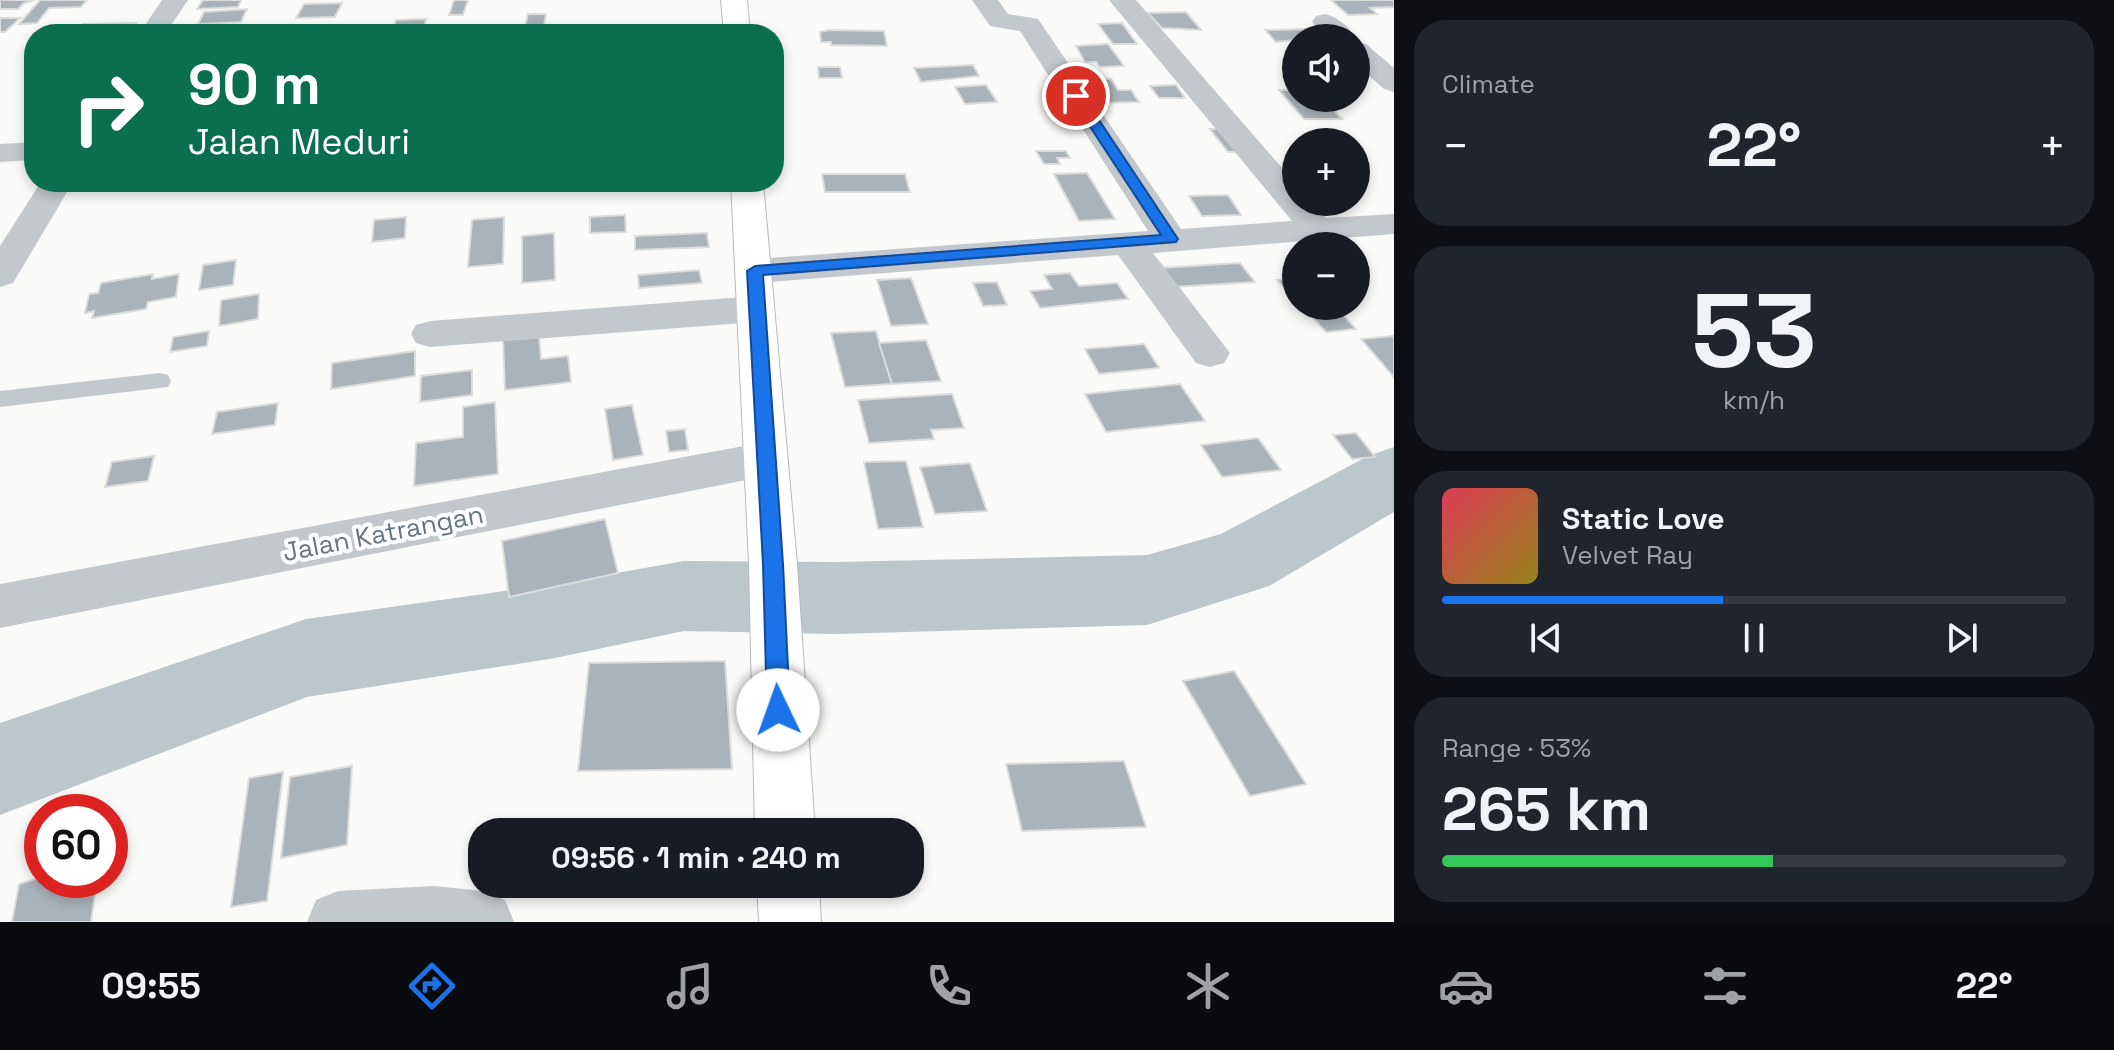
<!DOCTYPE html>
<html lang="en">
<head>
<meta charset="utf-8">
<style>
	:root { --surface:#171b24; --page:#20242c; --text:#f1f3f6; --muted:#9ea1a6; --line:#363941; --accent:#1a73e8 }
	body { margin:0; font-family:"Space Grotesk",sans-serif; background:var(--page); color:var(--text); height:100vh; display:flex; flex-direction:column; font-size:30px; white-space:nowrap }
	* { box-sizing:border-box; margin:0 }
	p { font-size:26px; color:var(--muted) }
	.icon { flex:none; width:44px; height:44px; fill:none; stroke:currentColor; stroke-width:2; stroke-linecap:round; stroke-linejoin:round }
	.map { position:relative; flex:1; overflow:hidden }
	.side { display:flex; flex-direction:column; gap:20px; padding:20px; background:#0d0f14; width:720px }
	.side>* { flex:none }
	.banner { position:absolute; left:24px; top:24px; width:760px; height:168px; border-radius:32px; box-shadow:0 4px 12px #0003; background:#0b6e4f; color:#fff; overflow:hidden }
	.buttons { position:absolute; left:1282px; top:24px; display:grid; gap:16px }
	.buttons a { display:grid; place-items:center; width:88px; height:88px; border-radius:50%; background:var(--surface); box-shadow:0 4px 12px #0003; font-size:40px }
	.speed { position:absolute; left:24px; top:794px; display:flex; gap:16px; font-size:40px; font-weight:700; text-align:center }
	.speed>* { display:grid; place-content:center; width:104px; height:104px; border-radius:50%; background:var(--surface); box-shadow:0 4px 12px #0003; line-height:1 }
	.speed .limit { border:12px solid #d22; background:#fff; color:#111 }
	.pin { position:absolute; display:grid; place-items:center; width:68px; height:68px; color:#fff; margin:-34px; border:4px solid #fff; border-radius:50%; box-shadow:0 2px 8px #0007 }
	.me { position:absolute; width:88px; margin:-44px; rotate:357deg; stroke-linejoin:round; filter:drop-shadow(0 0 6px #0008) }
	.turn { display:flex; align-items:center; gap:28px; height:168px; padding:0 32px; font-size:36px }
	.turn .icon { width:104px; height:104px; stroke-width:2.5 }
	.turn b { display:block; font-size:56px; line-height:68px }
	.big { font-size:60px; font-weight:700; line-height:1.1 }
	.side .card { flex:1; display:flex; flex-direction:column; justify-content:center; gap:12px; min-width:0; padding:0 28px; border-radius:32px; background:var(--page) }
	.side .dial { align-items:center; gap:0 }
	.dial b { font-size:104px; line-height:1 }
	.song { display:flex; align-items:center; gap:24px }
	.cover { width:96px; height:96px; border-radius:12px; background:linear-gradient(135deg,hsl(350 70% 55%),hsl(50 70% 35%)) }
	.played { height:8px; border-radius:4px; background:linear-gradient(90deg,var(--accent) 45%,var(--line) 45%) }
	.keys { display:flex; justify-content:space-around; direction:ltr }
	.heat { display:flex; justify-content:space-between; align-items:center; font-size:44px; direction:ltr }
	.charge { height:12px; border-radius:6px; background:linear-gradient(90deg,#34c759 53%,var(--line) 0) }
	.trip { position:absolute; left:468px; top:818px; width:456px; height:80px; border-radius:32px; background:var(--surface); box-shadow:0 4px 12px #0003; font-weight:700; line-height:80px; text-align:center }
	.menu { display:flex; height:128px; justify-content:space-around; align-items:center; background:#090b0e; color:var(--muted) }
	.menu .icon { width:56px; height:56px }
	.menu .selected { color:var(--accent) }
	.menu b { font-size:36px; color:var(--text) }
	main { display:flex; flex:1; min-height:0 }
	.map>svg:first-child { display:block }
</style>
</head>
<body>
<main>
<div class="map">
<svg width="1394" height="922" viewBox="0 0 1394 922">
	<rect width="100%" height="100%" fill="#fafaf8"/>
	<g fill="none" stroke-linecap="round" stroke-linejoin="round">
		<polygon fill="#bbc7cb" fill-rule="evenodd" points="1394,447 1394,512 1269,586 1147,625 836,634 684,631 555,658 307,697 0,815 0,723 306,619 555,584 684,561 836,562 1147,555 1221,534 1368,456"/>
	</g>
	<g fill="#aab3b9" stroke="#dcdcda" stroke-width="2">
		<polygon points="0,0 35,0 24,3 18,9 0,9"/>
		<polygon points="40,0 87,0 81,7 49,8 37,23 19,24"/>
		<polygon points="203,0 241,0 238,7 197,9"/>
		<polygon points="454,0 468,0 463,15 449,15"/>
		<polygon points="1331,0 1394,0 1394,7 1370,8 1377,14 1348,15"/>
		<polygon points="342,3 335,17 296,18 304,4"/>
		<polygon points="247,9 241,22 198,24 204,12"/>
		<polygon points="1186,12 1201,30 1162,28 1148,13"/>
		<polygon points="528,14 546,14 543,31 524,31"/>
		<polygon points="0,18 20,18 5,32 0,32"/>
		<polygon points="426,19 425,25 394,26 396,20"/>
		<polygon points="136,23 127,34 75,34 83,24"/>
		<polygon points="1122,23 1137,44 1113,44 1098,24"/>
		<polygon points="434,26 432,34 391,34 393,28"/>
		<polygon points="1313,29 1319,35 1310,35 1314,38 1276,42 1265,30"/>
		<polygon points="829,30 884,31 887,46 831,45 831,42 821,42 820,32"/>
		<polygon points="1108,44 1124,66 1100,67 1096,62 1085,62 1076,46"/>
		<polygon points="973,65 979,76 921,82 914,68"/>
		<polygon points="818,67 840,67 842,78 819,78"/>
		<polygon points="1089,79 1111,79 1118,90 1131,90 1139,102 1098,103"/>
		<polygon points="986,85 997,102 965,104 955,87"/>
		<polygon points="1176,85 1185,98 1159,98 1150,86"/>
		<polygon points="1279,90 1296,90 1296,98 1323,98 1342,119 1304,119"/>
		<polygon points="1210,129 1229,129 1248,151 1228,152"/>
		<polygon points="1036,151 1066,151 1070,158 1057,158 1060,164 1044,164"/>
		<polygon points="1087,173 1115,219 1079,221 1054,174"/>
		<polygon points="822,174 905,174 910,192 825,192"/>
		<polygon points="1228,195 1241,215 1202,216 1189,196"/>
		<polygon points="625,215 626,232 590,233 590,217"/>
		<polygon points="406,217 405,238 372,242 374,220"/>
		<polygon points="504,217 503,264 468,267 472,220"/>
		<polygon points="554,233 555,280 522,283 522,236"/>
		<polygon points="707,233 709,247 635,250 635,236"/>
		<polygon points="236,260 233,285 199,290 203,265"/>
		<polygon points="1240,263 1255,282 1172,287 1159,268"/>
		<polygon points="699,270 702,283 639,288 638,275"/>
		<polygon points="1070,273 1079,286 1117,283 1128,299 1040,308 1030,291 1052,289 1044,275"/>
		<polygon points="153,274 152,279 179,274 176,297 148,302 146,309 92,318 94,311 85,313 89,294 98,293 101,283"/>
		<polygon points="911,278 928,324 891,326 877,280"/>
		<polygon points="1296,278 1296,300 1277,280"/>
		<polygon points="997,282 1007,305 983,306 973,283"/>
		<polygon points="259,294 258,319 219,326 221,300"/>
		<polygon points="1302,306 1335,306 1356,329 1326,332"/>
		<polygon points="209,331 207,346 170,352 173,337"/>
		<polygon points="876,331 892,384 845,387 831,333"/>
		<polygon points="539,336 541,359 568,356 571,382 505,390 503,340"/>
		<polygon points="1394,336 1394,377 1361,339"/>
		<polygon points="926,340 941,381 892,384 879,343"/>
		<polygon points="1144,344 1159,368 1099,374 1085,349"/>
		<polygon points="415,351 415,376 331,389 332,363"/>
		<polygon points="472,370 472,395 420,402 421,376"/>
		<polygon points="1180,384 1205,421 1106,432 1085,394"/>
		<polygon points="952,394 964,428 931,430 934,439 869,443 858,400"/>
		<polygon points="495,402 498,474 414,486 416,443 463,437 463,407"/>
		<polygon points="278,403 275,425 212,434 217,412"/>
		<polygon points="632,405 643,455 613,460 605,409"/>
		<polygon points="685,429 688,450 669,452 666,431"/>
		<polygon points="1356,433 1375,457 1352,459 1333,435"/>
		<polygon points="1258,438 1281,470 1222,477 1201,445"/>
		<polygon points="154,456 148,481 105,487 112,462"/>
		<polygon points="906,461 923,527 878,529 864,462"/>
		<polygon points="970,463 987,511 935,514 920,467"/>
		<polygon points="605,519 618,573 509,597 502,541"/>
		<polygon points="725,661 732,769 578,771 589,663"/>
		<polygon points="1234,671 1306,784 1250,796 1183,681"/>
		<polygon points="1124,761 1146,827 1022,831 1006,764"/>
		<polygon points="352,766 347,845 281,858 290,777"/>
		<polygon points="283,772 267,901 231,907 249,778"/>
		<polygon points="42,877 42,880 97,880 91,922 12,922 19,884"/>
	</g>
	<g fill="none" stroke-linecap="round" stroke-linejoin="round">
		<g stroke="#b5babe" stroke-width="2">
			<g id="primary">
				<polygon points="721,0 747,0 750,34 724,34"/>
				<polygon points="731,182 763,182 797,564 815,832 755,832 749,564"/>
				<polygon points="757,884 819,884 821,922 759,922"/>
			</g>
		</g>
		<polygon fill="#c3c8cc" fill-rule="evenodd" points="160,373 168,375 171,381 168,387 0,407 0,391"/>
		<g fill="#c3c8cc" fill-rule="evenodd">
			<polygon points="162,0 188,0 165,34 139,34"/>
			<polygon points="972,0 998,0 1008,14 1038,19 1181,229 1292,221 1109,0 1136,0 1296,184 1296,202 1312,202 1326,218 1394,214 1394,234 1153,253 1230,353 1224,363 1210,367 1196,363 1118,255 755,283 742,279 737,271 742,263 755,259 1148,231 1020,31 990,26"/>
			<path d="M1325,14C1338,17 1349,27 1356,38V39L1327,38L1312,22L1316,16Z"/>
			<polygon points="1356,42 1366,44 1394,68 1394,92 1384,89 1356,64"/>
			<polygon points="34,142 34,160 0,162 0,144"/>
			<polygon points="41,182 73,182 13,283 0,287 0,246"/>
			<polygon points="756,296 769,300 775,309 769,318 756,322 430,347 416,343 411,334 416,325 430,321"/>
			<polygon points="766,442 782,447 788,459 782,471 766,476 0,628 0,584"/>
			<polygon points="434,886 483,891 505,900 514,922 307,922 316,900 338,891"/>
		</g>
		<use href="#primary" fill="#fff" fill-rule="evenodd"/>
	</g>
	<polygon fill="#1a73e8" stroke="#114b97" stroke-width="2" points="1076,92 1081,93 1178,239 1176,242 763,275 783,564 790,710 786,718 778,721 770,718 767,710 763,564 747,271 755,266 1161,235 1070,96"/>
	<g text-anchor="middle" stroke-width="8" stroke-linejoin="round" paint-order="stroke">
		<g font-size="26" fill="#657683" stroke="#fff">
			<text transform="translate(383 533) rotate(-11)" y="9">Jalan Katrangan</text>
		</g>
	</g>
</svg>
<div class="buttons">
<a><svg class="icon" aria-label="sound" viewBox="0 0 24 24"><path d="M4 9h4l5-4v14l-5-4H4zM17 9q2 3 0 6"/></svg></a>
<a>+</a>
<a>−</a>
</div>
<div class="speed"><div class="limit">60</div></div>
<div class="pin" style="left:1076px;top:96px;background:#d93025"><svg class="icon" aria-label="arrive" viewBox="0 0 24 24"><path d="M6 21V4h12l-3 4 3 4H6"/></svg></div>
<svg class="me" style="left:778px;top:710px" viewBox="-20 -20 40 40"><circle r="19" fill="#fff"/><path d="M0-13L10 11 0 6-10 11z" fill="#1a73e8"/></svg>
<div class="trip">09:56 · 1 min · 240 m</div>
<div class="banner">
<div class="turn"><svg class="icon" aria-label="right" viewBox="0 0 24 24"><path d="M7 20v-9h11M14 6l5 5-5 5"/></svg><div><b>90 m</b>Jalan Meduri</div></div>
</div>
</div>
<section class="side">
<div class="card"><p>Climate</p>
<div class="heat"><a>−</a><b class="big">22°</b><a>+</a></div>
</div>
<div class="card dial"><b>53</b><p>km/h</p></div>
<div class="card">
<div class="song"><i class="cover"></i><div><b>Static Love</b><p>Velvet Ray</p></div></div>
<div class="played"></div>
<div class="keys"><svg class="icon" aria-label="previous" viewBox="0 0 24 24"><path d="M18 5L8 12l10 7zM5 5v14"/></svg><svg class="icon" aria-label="pause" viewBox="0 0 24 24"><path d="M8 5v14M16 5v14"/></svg><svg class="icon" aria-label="next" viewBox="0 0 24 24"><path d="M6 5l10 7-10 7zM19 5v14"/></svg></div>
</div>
<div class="card"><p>Range · 53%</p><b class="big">265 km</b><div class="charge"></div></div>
</section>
</main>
<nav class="menu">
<b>09:55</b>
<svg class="icon selected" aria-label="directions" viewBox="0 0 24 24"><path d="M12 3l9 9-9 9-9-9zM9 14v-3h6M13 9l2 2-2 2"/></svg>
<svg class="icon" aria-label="music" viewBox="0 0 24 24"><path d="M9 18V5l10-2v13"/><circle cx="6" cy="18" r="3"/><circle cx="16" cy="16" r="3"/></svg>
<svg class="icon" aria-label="phone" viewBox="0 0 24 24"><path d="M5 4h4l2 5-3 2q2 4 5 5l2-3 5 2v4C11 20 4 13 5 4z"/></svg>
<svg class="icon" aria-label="climate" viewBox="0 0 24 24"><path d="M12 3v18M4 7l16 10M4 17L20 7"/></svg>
<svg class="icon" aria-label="car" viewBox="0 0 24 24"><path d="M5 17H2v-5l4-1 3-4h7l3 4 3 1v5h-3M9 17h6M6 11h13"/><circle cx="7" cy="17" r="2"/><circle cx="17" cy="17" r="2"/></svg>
<svg class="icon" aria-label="filters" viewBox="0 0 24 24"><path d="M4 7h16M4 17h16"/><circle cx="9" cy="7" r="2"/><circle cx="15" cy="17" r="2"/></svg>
<b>22°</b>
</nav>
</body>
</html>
